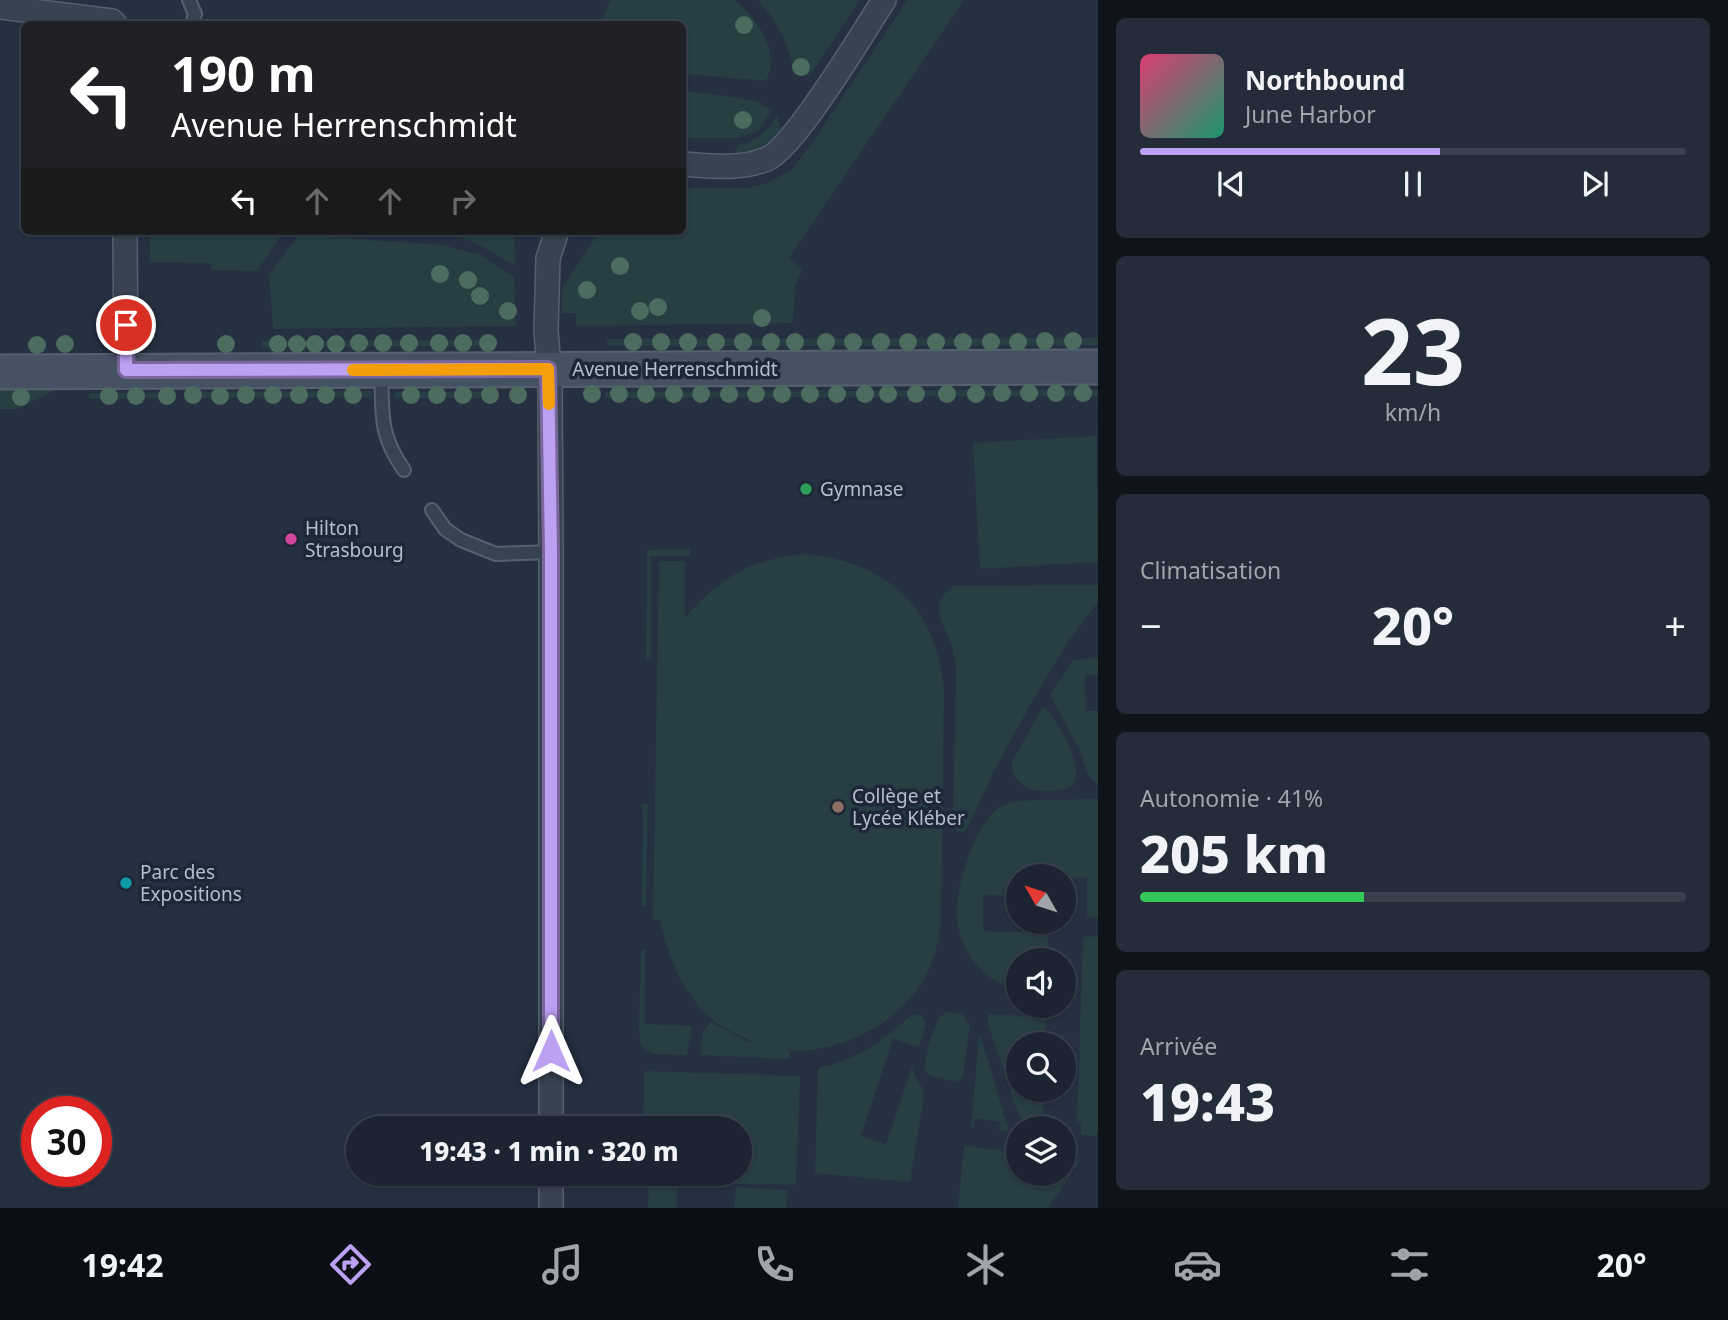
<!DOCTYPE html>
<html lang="fr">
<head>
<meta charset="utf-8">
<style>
	:root { --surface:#1c2431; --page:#252c39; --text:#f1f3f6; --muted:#a0a4ab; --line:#3a414d; --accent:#bca0f2 }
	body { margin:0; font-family:"Noto Sans",sans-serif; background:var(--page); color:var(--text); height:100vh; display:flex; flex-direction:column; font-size:26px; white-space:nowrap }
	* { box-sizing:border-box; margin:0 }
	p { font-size:23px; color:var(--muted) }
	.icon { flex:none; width:38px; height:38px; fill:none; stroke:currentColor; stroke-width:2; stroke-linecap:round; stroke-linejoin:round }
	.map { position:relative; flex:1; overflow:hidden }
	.panel { display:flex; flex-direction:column; gap:18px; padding:18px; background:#0f141b; width:630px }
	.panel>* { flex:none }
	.hud { position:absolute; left:21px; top:21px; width:665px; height:214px; border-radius:10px; box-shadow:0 2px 5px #0004,0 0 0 2px var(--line); background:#202124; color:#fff; overflow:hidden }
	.needle { width:46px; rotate:309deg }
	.fabs { position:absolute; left:1006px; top:864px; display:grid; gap:14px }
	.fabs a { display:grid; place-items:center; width:70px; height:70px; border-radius:50%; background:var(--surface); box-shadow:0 2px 5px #0004,0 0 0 2px var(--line); font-size:35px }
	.speed { position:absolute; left:21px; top:1096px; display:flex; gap:14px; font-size:35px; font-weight:700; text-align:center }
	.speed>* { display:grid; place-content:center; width:91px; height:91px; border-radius:50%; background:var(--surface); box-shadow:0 2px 5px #0004,0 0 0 2px var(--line); line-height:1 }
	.speed .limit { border:10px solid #d22; background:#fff; color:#111 }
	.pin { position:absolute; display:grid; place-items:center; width:60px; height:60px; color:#fff; margin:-30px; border:4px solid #fff; border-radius:50%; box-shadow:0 2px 7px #0007 }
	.me { position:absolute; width:77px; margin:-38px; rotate:0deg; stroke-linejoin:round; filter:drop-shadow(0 0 5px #0008) }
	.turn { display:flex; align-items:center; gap:24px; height:147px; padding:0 35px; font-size:32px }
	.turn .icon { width:91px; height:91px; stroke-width:2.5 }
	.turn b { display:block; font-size:49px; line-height:60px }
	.lanes { display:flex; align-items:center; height:66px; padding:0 35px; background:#0003; justify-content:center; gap:35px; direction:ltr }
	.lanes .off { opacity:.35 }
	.big { font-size:52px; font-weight:800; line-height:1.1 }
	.panel .widget { flex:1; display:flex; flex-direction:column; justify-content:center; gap:10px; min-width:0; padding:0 24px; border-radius:10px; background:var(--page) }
	.panel .dial { align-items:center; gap:0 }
	.dial b { font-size:91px; line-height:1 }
	.song { display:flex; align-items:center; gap:21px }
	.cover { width:84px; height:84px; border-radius:10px; background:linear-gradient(135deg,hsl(340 70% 55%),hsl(160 70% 35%)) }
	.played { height:7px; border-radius:4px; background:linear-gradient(90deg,var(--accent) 55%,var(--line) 55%) }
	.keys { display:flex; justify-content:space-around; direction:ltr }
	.heat { display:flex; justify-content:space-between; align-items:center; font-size:38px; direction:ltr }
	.charge { height:10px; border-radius:5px; background:linear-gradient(90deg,#34c759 41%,var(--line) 0) }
	.trip { position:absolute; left:346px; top:1116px; width:406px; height:70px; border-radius:35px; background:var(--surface); box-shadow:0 2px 5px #0004,0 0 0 2px var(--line); font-weight:800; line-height:70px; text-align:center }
	.dock { display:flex; height:112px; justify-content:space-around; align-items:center; background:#0b0e14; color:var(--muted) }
	.dock .icon { width:49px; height:49px }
	.dock .current { color:var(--accent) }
	.dock b { font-size:32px; color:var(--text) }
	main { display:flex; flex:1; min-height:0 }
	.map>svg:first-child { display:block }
</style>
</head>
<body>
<main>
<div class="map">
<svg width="1098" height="1208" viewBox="0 0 1098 1208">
	<rect width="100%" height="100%" fill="#253041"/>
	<g fill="#273e42">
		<path d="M610,0H734C757,17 781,52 766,81L683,74L682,24H601Z"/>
		<path d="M758,0H860L809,77L794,72C786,39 780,26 758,0Z"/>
		<polygon points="907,0 964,0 789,258 802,269 795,287 793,323 576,326 576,313 562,313 562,289 599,231 682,231 683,188 745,188 768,183 792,169 810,146"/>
		<polygon points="683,90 757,101 772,111 757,132 738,138 683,138"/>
		<path d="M777,116L781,129C769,146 753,155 733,155L739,145C758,141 766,131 777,116Z"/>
		<polygon points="150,231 284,231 257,271 212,270 210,263 150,262"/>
		<polygon points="452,231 512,231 514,236 515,266 476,243 450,234"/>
		<polygon points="299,235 443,245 481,255 514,277 516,326 273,329 269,274"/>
		<polygon points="1098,338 1098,345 607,346 607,339"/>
		<polygon points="495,340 495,346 262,347 262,341"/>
		<polygon points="0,378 71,382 18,409 0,409"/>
		<polygon points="1098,390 1098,396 605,398 605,392"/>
		<polygon points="372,391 372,397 189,398 189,392"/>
		<rect x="394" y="392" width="101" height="6"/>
		<polygon points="89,393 170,392 170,393 169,398 89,399"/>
		<polygon points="1096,413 1098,562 980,569 973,443 1096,436"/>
		<polygon points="690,549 690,556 651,556 651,659 646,659 647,550"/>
		<path d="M804,554C887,562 935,604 944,688L941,925C938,940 936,954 930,967C911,1013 859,1044 811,1050C803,1052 793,1050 785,1049L790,1051L789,1059L700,1055L703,1032L711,1022L746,1041L757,1044C742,1036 726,1031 713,1020C682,993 668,958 660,919L653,920L659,561H685V617C723,577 747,560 804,554Z"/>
		<path d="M1098,585V602L1068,642L1037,693L994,771L967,829L964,832L956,831L953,822L956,667C954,655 952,643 946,632C937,613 933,602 953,586Z"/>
		<polygon points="1098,658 1098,675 1085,676 1086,711 1098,711 1098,785 1088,775 1080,751 1050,695 1073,660"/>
		<path d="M1043,707C1057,715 1085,770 1073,784C1066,793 1041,791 1031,790C1020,783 1009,776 1012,761Z"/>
		<path d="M1098,799V918L1087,917V878L1018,877V896L983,895V931L1022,932L1023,922H1049L1048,961H1018V967H1013L1009,980L1000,984C946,950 951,902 971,850C978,832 987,813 1006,804C1019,798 1080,800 1098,799Z"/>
		<polygon points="643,804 648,804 646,906 642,906"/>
		<polygon points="1098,936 1098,1132 1095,1136 1081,1135 1081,1123 1077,1122 1083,937"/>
		<polygon points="641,950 645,950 645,1024 692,1026 687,1055 652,1054 641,1046 639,1029"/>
		<path d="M946,1012L962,1014L970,1025L963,1076L956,1082L930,1076L925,1072C924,1058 933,1019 946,1012Z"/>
		<path d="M918,1014L923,1016L926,1024L919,1047L893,1039L861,1136L886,1144L913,1064C912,1078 924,1084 924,1096L910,1181L907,1182L815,1173L818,1070L821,1067C857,1061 885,1038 912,1015Z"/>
		<polygon points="989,1014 1046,1017 1045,1045 1018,1045 1018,1090 1044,1090 1043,1114 1037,1114 1037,1129 1027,1129 1020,1118 987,1022"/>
		<polygon points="979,1036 981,1037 1009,1131 999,1130 1000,1122 975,1118 973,1128 971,1128"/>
		<polygon points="644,1071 800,1076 796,1185 642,1182 642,1174 740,1174 740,1129 643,1129"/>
		<polygon points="964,1145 1018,1153 1018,1174 1064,1174 1064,1160 1079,1162 1048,1208 958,1208"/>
		<polygon points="649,1185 677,1186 677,1208 648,1208"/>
		<polygon points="736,1187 787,1190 786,1208 734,1208"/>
	</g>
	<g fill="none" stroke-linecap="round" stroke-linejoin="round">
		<g stroke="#57606e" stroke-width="16">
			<g id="lane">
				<polyline points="189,0 195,14 192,24"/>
				<path d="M381,370C383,413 378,433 404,470"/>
				<polyline points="432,510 445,529 461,540 496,554 551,552"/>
			</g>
		</g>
		<g stroke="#57606e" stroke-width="26">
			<g id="street">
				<polyline points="0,7 112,21 115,24"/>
				<path d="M682,164C711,166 740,170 767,159C795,147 864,31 884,0"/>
				<polyline points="125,231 126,370"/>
				<polyline points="551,1129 551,552 550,384 546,330 548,258 557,231"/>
				<polyline points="551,1208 551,1174"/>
			</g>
		</g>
		<g stroke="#57606e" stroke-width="37">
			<polyline id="secondary" points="0,372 1098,367"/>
		</g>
		<use href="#lane" stroke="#394251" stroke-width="12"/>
		<use href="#street" stroke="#394251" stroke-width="23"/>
		<use href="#secondary" stroke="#475164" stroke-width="33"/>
	</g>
	<g fill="#4c6c60">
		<circle cx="744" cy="25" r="9"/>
		<circle cx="801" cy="67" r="9"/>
		<circle cx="743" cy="120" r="9"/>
		<circle cx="620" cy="266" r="9"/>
		<circle cx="440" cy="274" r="9"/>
		<circle cx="468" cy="280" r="9"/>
		<circle cx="587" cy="290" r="9"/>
		<circle cx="480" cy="296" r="9"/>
		<circle cx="658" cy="307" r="9"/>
		<circle cx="508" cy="311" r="9"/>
		<circle cx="640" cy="311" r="9"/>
		<circle cx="762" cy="318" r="9"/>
		<circle cx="1045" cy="341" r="9"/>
		<circle cx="1073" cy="341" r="9"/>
		<circle cx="633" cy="342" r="9"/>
		<circle cx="661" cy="342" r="9"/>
		<circle cx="688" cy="342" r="9"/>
		<circle cx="716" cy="342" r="9"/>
		<circle cx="743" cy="342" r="9"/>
		<circle cx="771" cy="342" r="9"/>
		<circle cx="795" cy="342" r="9"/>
		<circle cx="826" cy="342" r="9"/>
		<circle cx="853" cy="342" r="9"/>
		<circle cx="881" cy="342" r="9"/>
		<circle cx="908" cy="342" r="9"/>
		<circle cx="936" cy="342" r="9"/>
		<circle cx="963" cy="342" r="9"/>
		<circle cx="991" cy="342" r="9"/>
		<circle cx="1018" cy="342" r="9"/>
		<circle cx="359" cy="343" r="9"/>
		<circle cx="383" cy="343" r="9"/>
		<circle cx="409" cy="343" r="9"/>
		<circle cx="439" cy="343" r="9"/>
		<circle cx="463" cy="343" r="9"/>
		<circle cx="488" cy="343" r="9"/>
		<circle cx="65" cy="344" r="9"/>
		<circle cx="226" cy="344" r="9"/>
		<circle cx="278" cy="344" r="9"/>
		<circle cx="297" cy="344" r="9"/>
		<circle cx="315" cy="344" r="9"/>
		<circle cx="336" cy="344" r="9"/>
		<circle cx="37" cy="345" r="9"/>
		<circle cx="1002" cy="393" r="9"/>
		<circle cx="1029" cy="393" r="9"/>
		<circle cx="1056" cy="393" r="9"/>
		<circle cx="1083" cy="393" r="9"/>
		<circle cx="592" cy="394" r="9"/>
		<circle cx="619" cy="394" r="9"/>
		<circle cx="646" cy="394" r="9"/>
		<circle cx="674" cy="394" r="9"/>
		<circle cx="701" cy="394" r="9"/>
		<circle cx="729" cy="394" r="9"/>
		<circle cx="756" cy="394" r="9"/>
		<circle cx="782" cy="394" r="9"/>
		<circle cx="810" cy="394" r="9"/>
		<circle cx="837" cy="394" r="9"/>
		<circle cx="865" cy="394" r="9"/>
		<circle cx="888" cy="394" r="9"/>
		<circle cx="916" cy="394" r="9"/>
		<circle cx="947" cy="394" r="9"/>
		<circle cx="976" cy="394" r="9"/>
		<circle cx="193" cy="395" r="9"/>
		<circle cx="246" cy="395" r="9"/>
		<circle cx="273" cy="395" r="9"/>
		<circle cx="299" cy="395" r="9"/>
		<circle cx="326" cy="395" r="9"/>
		<circle cx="353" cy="395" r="9"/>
		<circle cx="411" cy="395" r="9"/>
		<circle cx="437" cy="395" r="9"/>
		<circle cx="463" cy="395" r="9"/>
		<circle cx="490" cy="395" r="9"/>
		<circle cx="518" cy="395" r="9"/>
		<circle cx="109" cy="396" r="9"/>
		<circle cx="136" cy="396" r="9"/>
		<circle cx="167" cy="396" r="9"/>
		<circle cx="220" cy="396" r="9"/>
		<circle cx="21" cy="397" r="9"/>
	</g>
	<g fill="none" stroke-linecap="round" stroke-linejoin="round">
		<g stroke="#7a689d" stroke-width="18">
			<polyline id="route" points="126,325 126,370 548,369 551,552 551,1051"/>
		</g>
		<use href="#route" stroke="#bca0f2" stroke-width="12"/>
		<polyline stroke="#f59e0b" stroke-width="12" points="353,370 548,369 549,404"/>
	</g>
	<circle fill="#2e9e5b" stroke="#1e2736" stroke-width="2.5" cx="806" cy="489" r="7"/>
	<circle fill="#d1479c" stroke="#1e2736" stroke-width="2.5" cx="291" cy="539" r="7"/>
	<circle fill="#8d6e63" stroke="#1e2736" stroke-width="2.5" cx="838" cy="807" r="7"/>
	<circle fill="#0f9aa8" stroke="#1e2736" stroke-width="2.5" cx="126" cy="883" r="7"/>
	<g text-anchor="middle" stroke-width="7" stroke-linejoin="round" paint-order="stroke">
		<g font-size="19" fill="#b6becb" stroke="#1e2736">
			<text x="675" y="376">Avenue Herrenschmidt</text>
		</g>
		<g font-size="19" fill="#b6becb" stroke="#1e2736" text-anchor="start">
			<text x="820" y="496">Gymnase</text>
			<text x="305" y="535">Hilton<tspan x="305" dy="22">Strasbourg</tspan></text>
			<text x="852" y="803">Collège et<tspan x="852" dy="22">Lycée Kléber</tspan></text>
			<text x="140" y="879">Parc des<tspan x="140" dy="22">Expositions</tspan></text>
		</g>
	</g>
</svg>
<div class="fabs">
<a><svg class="needle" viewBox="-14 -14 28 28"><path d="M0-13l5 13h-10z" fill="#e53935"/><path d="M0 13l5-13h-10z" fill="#a0a4ab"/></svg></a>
<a><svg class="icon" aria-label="sound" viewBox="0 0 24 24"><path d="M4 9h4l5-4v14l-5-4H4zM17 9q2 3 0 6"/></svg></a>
<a><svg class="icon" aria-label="search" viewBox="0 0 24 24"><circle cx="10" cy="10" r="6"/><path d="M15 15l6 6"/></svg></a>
<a><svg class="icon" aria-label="layers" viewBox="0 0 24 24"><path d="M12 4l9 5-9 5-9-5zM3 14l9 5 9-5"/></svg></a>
</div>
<div class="speed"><div class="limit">30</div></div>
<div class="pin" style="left:126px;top:325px;background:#d93025"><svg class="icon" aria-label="arrive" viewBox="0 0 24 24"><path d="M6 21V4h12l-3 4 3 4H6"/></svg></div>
<svg class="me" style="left:551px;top:1051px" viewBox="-20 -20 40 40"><path d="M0-17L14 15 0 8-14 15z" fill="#bca0f2" stroke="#fff" stroke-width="4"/></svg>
<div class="trip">19:43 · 1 min · 320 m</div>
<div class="hud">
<div class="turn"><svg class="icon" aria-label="left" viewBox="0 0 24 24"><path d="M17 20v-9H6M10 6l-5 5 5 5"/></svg><div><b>190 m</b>Avenue Herrenschmidt</div></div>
<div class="lanes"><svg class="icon" aria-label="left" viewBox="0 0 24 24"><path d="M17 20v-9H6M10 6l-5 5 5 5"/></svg><svg class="icon off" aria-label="ahead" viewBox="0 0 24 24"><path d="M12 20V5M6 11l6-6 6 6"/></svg><svg class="icon off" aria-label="ahead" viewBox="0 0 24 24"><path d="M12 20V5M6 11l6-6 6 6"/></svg><svg class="icon off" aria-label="right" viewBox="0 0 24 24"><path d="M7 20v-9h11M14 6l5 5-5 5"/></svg></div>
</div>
</div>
<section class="panel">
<div class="widget">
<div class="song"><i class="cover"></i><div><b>Northbound</b><p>June Harbor</p></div></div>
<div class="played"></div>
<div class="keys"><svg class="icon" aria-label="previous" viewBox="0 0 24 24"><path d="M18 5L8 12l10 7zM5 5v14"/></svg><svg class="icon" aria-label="pause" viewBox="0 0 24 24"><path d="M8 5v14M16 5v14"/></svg><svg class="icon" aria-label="next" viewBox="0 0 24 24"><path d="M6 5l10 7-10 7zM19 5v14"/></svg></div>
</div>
<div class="widget dial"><b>23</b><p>km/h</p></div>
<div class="widget"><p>Climatisation</p>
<div class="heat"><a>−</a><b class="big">20°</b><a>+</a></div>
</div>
<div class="widget"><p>Autonomie · 41%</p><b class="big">205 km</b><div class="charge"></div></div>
<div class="widget"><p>Arrivée</p><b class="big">19:43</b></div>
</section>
</main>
<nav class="dock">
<b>19:42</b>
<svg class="icon current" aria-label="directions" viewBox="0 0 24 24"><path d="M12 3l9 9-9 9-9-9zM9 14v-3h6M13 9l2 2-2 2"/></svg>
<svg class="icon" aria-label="music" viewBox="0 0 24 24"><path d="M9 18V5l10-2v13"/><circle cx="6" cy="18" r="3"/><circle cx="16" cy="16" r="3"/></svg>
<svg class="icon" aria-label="phone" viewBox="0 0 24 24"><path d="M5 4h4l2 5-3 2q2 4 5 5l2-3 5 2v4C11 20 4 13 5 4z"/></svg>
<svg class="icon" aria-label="climate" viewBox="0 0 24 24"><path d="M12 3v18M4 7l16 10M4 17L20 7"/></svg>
<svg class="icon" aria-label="car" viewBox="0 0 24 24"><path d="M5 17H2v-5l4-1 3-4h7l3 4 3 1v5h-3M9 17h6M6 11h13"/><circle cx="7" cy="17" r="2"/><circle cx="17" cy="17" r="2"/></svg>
<svg class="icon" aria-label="filters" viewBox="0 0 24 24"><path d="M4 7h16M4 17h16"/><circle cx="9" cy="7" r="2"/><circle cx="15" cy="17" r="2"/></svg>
<b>20°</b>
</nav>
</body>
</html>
